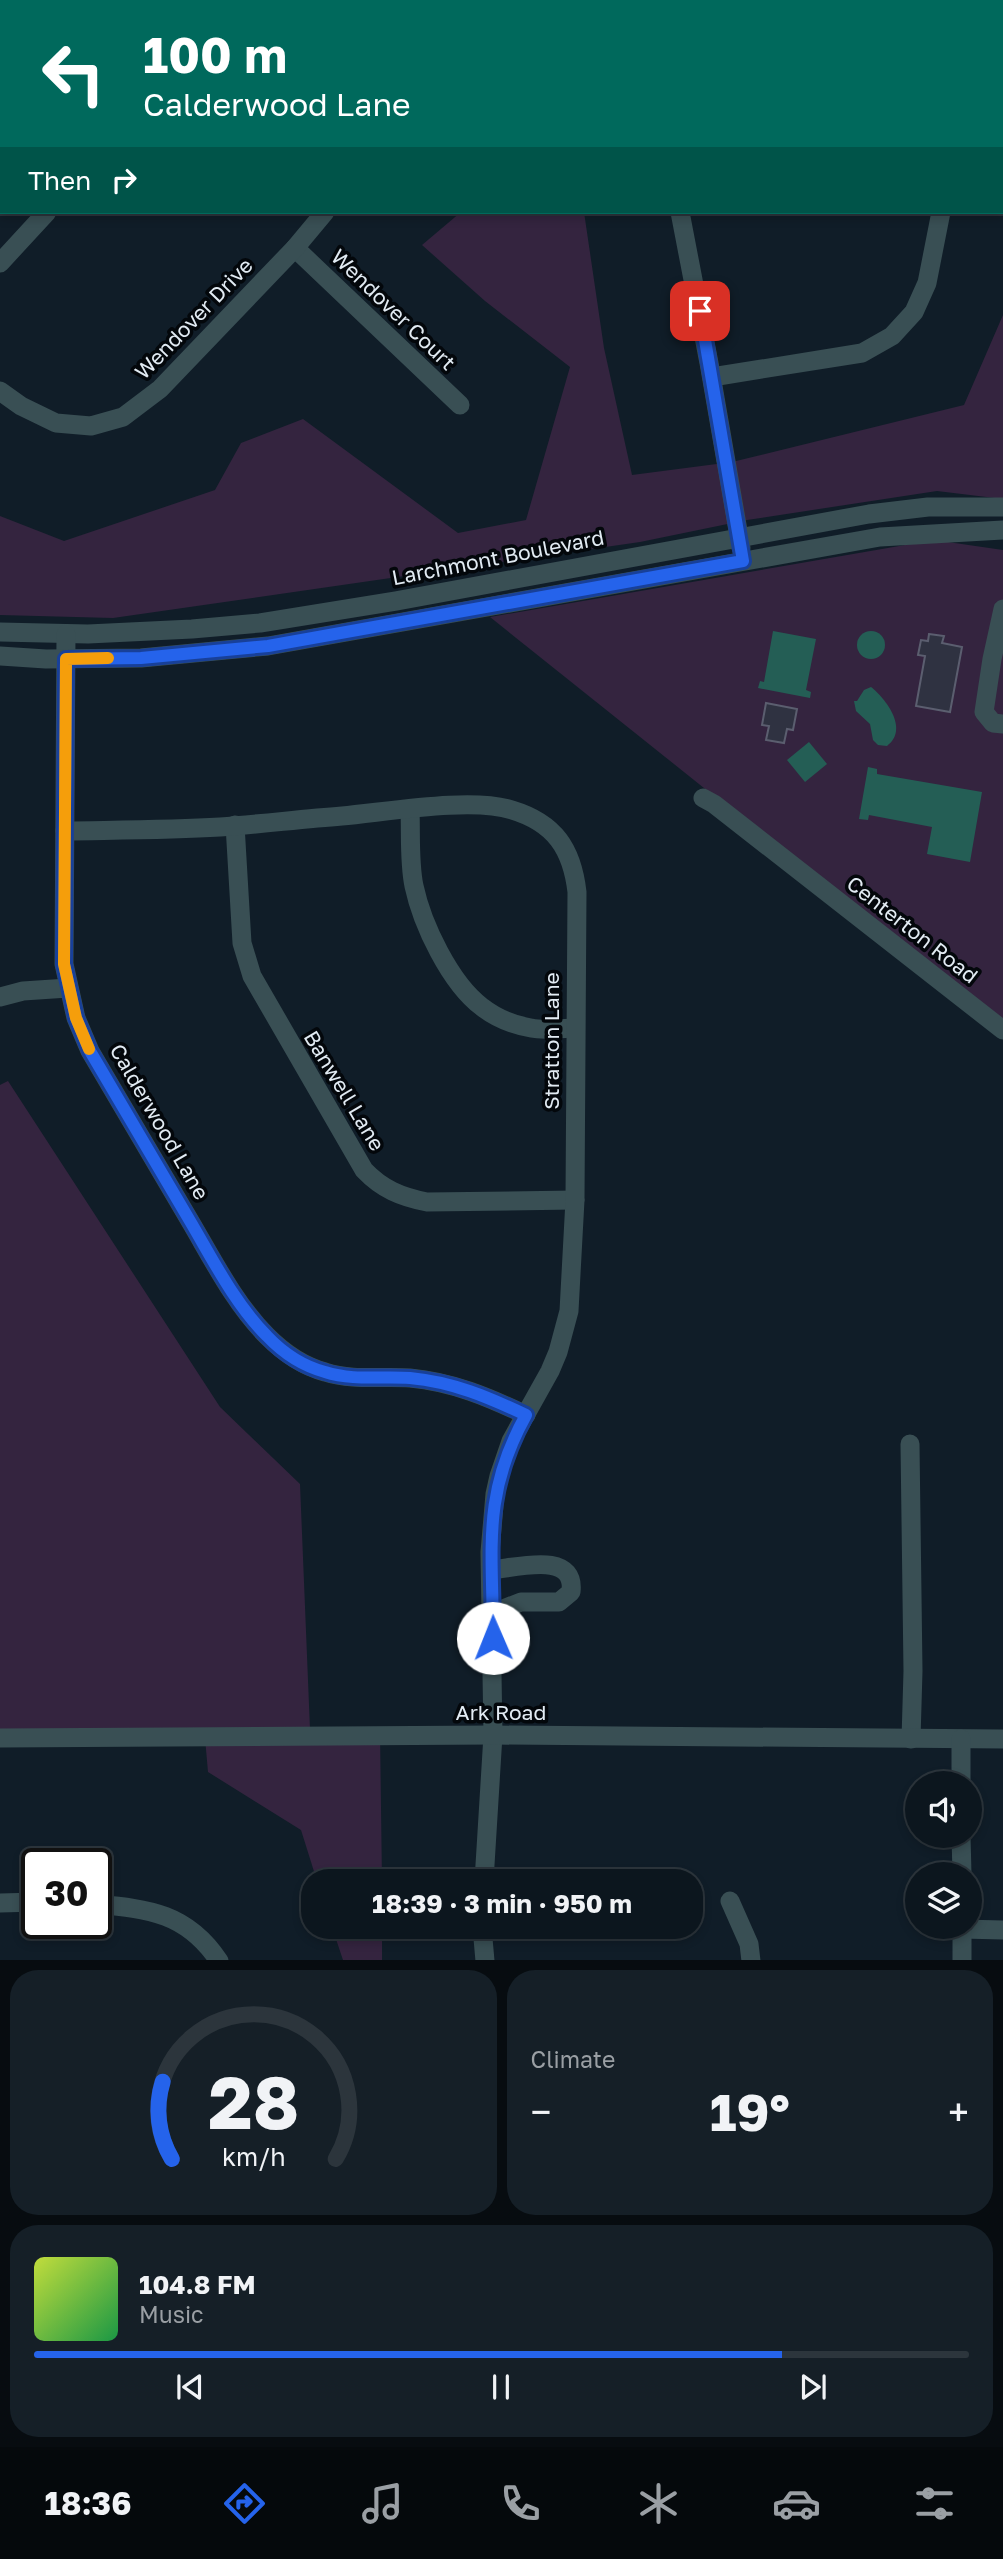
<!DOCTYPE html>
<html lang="en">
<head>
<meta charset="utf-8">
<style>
	:root { --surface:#0c161e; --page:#151f27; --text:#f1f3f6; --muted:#9a9fa4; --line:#2c353c; --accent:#2563eb }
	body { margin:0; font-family:"Golos Text",sans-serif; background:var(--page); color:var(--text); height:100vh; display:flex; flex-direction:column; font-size:26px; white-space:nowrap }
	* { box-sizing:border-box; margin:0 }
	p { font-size:23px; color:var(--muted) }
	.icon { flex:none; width:38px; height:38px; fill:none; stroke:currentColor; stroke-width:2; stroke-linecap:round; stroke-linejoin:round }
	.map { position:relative; height:1960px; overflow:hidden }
	.side { display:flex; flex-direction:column; gap:10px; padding:10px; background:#070c10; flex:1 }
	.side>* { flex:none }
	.banner { position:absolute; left:0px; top:0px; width:1004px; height:214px; box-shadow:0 4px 10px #0003,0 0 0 2px var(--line); background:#00695c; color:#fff; overflow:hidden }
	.fabs { position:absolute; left:905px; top:1771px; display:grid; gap:14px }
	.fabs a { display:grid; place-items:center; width:77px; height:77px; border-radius:50%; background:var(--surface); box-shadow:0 4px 10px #0003,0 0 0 2px var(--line); font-size:35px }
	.speed { position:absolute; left:21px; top:1848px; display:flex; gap:14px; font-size:35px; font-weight:700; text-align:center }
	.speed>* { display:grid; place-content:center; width:91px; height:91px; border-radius:50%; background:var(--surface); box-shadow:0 4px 10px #0003,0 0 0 2px var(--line); line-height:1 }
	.speed .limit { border:4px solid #111; border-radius:10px; background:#fff; color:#111 }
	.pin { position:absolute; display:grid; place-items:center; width:60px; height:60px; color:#fff; margin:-30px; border-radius:14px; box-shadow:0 4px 10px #0006 }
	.me { position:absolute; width:77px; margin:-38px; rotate:359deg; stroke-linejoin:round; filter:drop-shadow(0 0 5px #0008) }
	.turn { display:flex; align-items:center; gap:24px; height:147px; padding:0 28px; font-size:32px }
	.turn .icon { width:91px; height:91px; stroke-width:2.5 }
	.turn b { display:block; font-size:49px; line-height:60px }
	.then { display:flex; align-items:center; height:66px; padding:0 28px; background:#0003; gap:14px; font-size:26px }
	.big { font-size:52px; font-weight:700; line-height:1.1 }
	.side .widget { flex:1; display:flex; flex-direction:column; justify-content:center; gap:10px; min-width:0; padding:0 24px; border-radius:28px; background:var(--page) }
	.side .dial { align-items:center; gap:0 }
	.dial svg { height:182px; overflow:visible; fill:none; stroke:var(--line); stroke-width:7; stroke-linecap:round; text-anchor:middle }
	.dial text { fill:var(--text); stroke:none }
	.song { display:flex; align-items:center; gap:21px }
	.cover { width:84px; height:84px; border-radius:10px; background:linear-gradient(135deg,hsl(70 70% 55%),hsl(140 70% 35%)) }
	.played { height:7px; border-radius:4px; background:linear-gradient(90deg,var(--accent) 80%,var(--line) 80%) }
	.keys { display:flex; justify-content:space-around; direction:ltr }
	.heat { display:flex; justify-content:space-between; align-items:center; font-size:38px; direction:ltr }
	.side .tiles { flex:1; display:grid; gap:10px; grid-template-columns:1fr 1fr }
	.widget:last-child { grid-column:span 2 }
	.trip { position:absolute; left:301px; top:1869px; width:402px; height:70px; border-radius:28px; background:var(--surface); box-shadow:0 4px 10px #0003,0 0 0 2px var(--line); font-weight:700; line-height:70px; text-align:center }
	.tabs { display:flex; height:112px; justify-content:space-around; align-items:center; background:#05090c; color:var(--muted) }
	.tabs .icon { width:49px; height:49px }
	.tabs .current { color:var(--accent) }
	.tabs b { font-size:32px; color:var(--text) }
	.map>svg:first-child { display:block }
</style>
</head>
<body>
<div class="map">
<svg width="1003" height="1961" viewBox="0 0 1003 1961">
	<rect width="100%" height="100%" fill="#101d28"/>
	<g fill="#34243f">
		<polygon points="461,212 584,212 604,348 632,475 732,462 964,405 1003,315 1003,499 937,491 747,520 640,542 113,618 0,615 0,516 64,541 215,490 241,443 303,419 458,533 526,520 570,367 485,301 422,245"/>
		<polygon points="934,540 1003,550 1003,1027 490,617"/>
		<polygon points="8,1081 220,1407 300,1484 310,1729 380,1732 382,1881 317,1881 301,1830 208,1772 205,1738 0,1733 0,1085"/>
		<polygon points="332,1927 382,1927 382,1960 343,1960"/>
	</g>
	<g fill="#245e55">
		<circle cx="871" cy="645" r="14"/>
		<polygon points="773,631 816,639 806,690 811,692 810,698 758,688 760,681 764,682"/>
		<path d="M871,687C885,698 910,729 887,746L878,745L873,740L870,724L856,711L854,701H857L864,690Z"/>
		<polygon points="809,742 827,764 805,782 787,760"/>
		<polygon points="868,767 877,769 877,774 982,792 970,862 927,854 932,827 869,815 868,820 859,819"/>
	</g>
	<g fill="#2f3241" stroke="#5b5e6f" stroke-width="2">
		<polygon points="929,634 944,636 942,643 962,647 950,712 916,706 925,656 918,655 921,640 928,641"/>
		<polygon points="766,703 797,709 793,730 787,729 784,743 766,740 769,726 762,725"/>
	</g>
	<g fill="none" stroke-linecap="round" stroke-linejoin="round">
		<g stroke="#394f54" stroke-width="19">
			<polyline points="223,0 225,2"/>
			<polyline points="579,0 580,2"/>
			<polyline points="880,0 882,2"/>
			<polyline points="242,2 244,0"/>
			<polyline points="496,2 498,0"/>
			<polyline points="963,2 964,0"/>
			<polyline points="0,104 2,105"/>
			<polyline points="680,212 709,363 741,548"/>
			<polyline points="295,248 460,405"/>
			<polyline points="0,263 47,212"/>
			<polyline points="712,377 862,353 892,336 914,312 927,283 941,212"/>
			<polyline points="0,391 21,406 56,423 91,426 123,417 160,389 295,248 325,212"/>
			<polyline points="1003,609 992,659 984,712 993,723 1003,724"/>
			<polyline points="0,632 88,634 192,629 260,623 396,601 869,514 928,507 1003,507"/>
			<path d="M66,634L64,964L76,1018L90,1051C124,1108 157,1165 190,1221C213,1260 235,1304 267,1336C284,1353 303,1366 325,1372C353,1381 382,1376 410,1378C453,1382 488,1397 526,1415"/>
			<polyline points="0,656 46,659 141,658 268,646 880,537 1003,530"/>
			<polyline points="703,798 714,804 1003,1030"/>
			<path d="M410,810C411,835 409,862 414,886C422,924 450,983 482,1007C496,1018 514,1025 531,1028C545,1031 561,1028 575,1028"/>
			<path d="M235,825L242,943L252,976L364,1170C382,1189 401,1197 427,1202L575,1200"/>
			<path d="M65,831C117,830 169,830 220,827C261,824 302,819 342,816C387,812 472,797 512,810C555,823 572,849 577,892L575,1200L569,1311L558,1352L550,1371L511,1441L499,1476L495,1494L490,1552L493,1735L484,1881"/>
			<polyline points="0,997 23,991 68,988"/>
			<polyline points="910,1444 913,1671 911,1739"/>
			<path d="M491,1570C516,1568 576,1550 571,1592L559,1602H521L493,1613"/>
			<polyline points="0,1738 493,1735 1003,1739"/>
			<polyline points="961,1739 961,1783"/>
			<polyline points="961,1836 962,1874"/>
			<polyline points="730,1901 749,1944 751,1961"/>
			<polyline points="0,1903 37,1902"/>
			<path d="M96,1904C149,1909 187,1913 219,1961"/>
			<polyline points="482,1927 485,1961"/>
			<polyline points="962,1929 1003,1930"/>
			<polyline points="962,1961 962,1927"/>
		</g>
	</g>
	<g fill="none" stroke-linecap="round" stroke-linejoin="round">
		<g stroke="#184099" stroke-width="18">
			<path id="route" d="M493,1638C493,1550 481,1496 526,1415C488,1397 453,1382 410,1378C382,1376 353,1381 325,1372C303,1366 283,1353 267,1336C235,1304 213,1260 190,1221C157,1165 124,1108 90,1051L76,1018L64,964L66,659L141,658L268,646L743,561L700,311"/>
		</g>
		<use href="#route" stroke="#2563eb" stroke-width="12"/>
		<polyline stroke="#f59e0b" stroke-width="12" points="89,1049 76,1018 64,964 66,659 108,658"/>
	</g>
	<g text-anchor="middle" stroke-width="7" stroke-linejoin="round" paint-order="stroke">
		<g font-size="21" fill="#e2ebf3" stroke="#03070b">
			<text transform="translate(393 310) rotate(44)" y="7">Wendover Court</text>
			<text transform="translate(194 319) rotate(-46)" y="7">Wendover Drive</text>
			<text transform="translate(498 558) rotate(-11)" y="7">Larchmont Boulevard</text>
			<text transform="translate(912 930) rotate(38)" y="7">Centerton Road</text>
			<text transform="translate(552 1041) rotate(-90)" y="7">Stratton Lane</text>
			<text transform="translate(344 1091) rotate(59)" y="7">Banwell Lane</text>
			<text transform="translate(159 1122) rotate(60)" y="7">Calderwood Lane</text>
			<text x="501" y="1720">Ark Road</text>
		</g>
	</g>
</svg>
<div class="fabs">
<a><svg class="icon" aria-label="sound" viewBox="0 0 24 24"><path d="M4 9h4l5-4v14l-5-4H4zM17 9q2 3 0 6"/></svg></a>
<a><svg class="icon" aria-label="layers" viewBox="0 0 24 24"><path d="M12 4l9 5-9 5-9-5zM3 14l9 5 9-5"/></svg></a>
</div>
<div class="speed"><div class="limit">30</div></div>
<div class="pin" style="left:700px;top:311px;background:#d93025"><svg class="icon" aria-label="arrive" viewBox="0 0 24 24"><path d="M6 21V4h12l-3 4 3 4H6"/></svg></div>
<svg class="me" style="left:493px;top:1638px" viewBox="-20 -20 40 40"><circle r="19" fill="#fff"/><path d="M0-13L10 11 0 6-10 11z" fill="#2563eb"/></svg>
<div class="trip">18:39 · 3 min · 950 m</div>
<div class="banner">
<div class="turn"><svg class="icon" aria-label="left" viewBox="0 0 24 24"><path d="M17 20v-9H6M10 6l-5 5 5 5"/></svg><div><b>100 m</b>Calderwood Lane</div></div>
<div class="then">Then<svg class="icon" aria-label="right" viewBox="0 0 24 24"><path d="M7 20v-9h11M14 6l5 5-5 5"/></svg></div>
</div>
</div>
<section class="side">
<div class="tiles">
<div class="widget dial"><svg viewBox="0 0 100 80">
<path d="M14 69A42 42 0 1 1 86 69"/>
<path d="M14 69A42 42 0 0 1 10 35" stroke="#2563eb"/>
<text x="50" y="56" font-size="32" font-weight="700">28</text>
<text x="50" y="72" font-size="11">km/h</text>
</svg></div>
<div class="widget"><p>Climate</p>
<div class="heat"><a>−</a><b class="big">19°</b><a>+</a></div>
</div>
<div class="widget">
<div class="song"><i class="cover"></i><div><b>104.8 FM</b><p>Music</p></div></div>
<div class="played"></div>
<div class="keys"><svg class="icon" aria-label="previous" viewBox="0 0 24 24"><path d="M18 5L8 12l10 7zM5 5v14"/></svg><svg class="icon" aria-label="pause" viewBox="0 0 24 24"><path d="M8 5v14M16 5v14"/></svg><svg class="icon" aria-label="next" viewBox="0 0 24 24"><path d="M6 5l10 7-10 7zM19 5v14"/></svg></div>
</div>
</div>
</section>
<nav class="tabs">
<b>18:36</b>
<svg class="icon current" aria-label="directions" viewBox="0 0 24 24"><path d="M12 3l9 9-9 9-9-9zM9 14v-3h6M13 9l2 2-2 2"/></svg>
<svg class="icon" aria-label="music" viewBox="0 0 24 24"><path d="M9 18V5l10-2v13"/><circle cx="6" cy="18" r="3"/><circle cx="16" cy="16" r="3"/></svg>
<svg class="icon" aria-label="phone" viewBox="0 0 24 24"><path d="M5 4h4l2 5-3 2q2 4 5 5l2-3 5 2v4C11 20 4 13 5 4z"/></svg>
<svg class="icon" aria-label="climate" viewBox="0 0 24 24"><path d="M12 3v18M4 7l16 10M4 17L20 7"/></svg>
<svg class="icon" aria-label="car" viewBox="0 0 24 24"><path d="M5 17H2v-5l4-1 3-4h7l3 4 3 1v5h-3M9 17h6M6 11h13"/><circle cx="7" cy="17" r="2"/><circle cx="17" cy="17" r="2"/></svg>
<svg class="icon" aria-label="filters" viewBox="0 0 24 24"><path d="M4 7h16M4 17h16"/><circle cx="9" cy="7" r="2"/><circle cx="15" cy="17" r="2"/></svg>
</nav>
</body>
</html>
